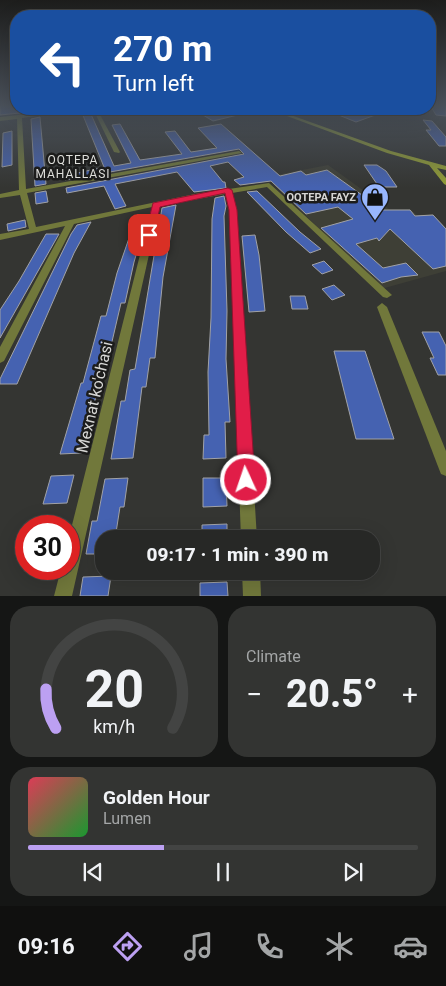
<!DOCTYPE html>
<html lang="en">
<head>
<meta charset="utf-8">
<style>
	:root { --surface:#272826; --page:#333432; --text:#f1f3f6; --muted:#a4a6a7; --line:#434443; --accent:#bca0f2 }
	body { margin:0; font-family:Roboto,sans-serif; background:var(--page); color:var(--text); height:100vh; display:flex; flex-direction:column; font-size:19px; white-space:nowrap }
	* { box-sizing:border-box; margin:0 }
	p { font-size:16px; color:var(--muted) }
	.icon { flex:none; width:28px; height:28px; fill:none; stroke:currentColor; stroke-width:2; stroke-linecap:round; stroke-linejoin:round }
	.map { position:relative; height:596px; overflow:hidden }
	.panel { display:flex; flex-direction:column; gap:10px; padding:10px; background:#151615; flex:1 }
	.panel>* { flex:none }
	.hud { position:absolute; left:10px; top:10px; width:426px; height:105px; border-radius:20px; box-shadow:0 5px 20px #0002,0 0 0 1px var(--line); background:#1a4fa0; color:#fff; overflow:hidden }
	.speed { position:absolute; left:15px; top:515px; display:flex; gap:10px; font-size:25px; font-weight:700; text-align:center }
	.speed>* { display:grid; place-content:center; width:65px; height:65px; border-radius:50%; background:var(--surface); box-shadow:0 5px 20px #0002,0 0 0 1px var(--line); line-height:1 }
	.speed .limit { border:8px solid #d22; background:#fff; color:#111 }
	.pin { position:absolute; display:grid; place-items:center; width:42px; height:42px; color:#fff; margin:-21px; border-radius:10px; box-shadow:0 2px 8px #0006 }
	.me { position:absolute; width:55px; margin:-28px; rotate:357deg; stroke-linejoin:round; filter:drop-shadow(0 0 4px #0008) }
	.turn { display:flex; align-items:center; gap:18px; height:105px; padding:0 20px; font-size:22px }
	.turn .icon { width:65px; height:65px; stroke-width:2.5 }
	.turn b { display:block; font-size:35px; line-height:42px }
	.big { font-size:38px; font-weight:800; line-height:1.1 }
	.panel .tile { flex:1; display:flex; flex-direction:column; justify-content:center; gap:8px; min-width:0; padding:0 18px; border-radius:20px; background:var(--page) }
	.panel .dial { align-items:center; gap:0 }
	.dial svg { height:130px; overflow:visible; fill:none; stroke:var(--line); stroke-width:7; stroke-linecap:round; text-anchor:middle }
	.dial text { fill:var(--text); stroke:none }
	.song { display:flex; align-items:center; gap:15px }
	.cover { width:60px; height:60px; border-radius:8px; background:linear-gradient(135deg,hsl(350 70% 55%),hsl(130 70% 35%)) }
	.played { height:5px; border-radius:2px; background:linear-gradient(90deg,var(--accent) 35%,var(--line) 35%) }
	.keys { display:flex; justify-content:space-around; direction:ltr }
	.heat { display:flex; justify-content:space-between; align-items:center; font-size:28px; direction:ltr }
	.panel .tiles { flex:1; display:grid; gap:10px; grid-template-columns:1fr 1fr }
	.tile:last-child { grid-column:span 2 }
	.trip { position:absolute; left:95px; top:530px; width:285px; height:50px; border-radius:20px; background:var(--surface); box-shadow:0 5px 20px #0002,0 0 0 1px var(--line); font-weight:800; line-height:50px; text-align:center }
	.tab-bar { display:flex; height:80px; justify-content:space-around; align-items:center; background:#10100f; color:var(--muted) }
	.tab-bar .icon { width:35px; height:35px }
	.tab-bar .on { color:var(--accent) }
	.tab-bar b { font-size:22px; color:var(--text) }
	.map>svg:first-child { display:block }
</style>
</head>
<body>
<div class="map">
<svg width="446" height="596" viewBox="0 0 446 596">
	<rect width="100%" height="100%" fill="#343532"/>
	<polygon fill="#3e3f36" points="328,165 389,209 410,209 417,215 433,214 446,228 446,271 381,289 266,177"/>
	<g fill="#4562b1" stroke="#a1a2a6">
		<polygon points="0,105 16,105 16,109 39,111 0,115"/>
		<polygon points="430,105 446,105 446,116 436,115"/>
		<polygon points="193,109 249,109 250,112 213,121"/>
		<polygon points="324,109 363,109 378,114 356,122"/>
		<polygon points="90,112 114,166 131,163 112,125 120,124 140,160 182,154 165,132 175,131 191,152 217,148 198,128 221,124 280,176 301,171 306,175 327,170 383,210 410,210 415,216 433,215 446,229 446,266 433,269 390,229 379,241 377,238 356,244 383,268 406,263 418,275 401,277 382,283 321,228 353,219 338,207 306,214 271,181 240,185 234,180 244,177 228,162 210,166 223,182 225,182 226,188 194,192 177,172 115,184 126,206 115,209 104,186 67,193 66,188 244,154 239,149 65,180 64,176 104,167 82,113"/>
		<polygon points="40,117 46,184 35,186 31,119"/>
		<polygon points="423,120 432,121 446,137 446,146 439,146 426,130 431,130"/>
		<polygon points="12,131 12,165 2,167 3,133"/>
		<polygon points="364,165 377,165 386,171 397,187 379,187"/>
		<polygon points="46,191 48,202 36,204 35,193"/>
		<polygon points="257,191 300,232 321,249 310,253 286,232 247,192"/>
		<polygon points="224,196 226,206 224,216 227,311 226,359 230,422 225,422 226,458 203,459 204,435 209,435 208,372 211,318 212,219 215,198"/>
		<polygon points="176,205 163,277 155,358 150,358 146,387 142,387 133,458 111,459 121,401 125,401 130,370 135,369 162,208"/>
		<polygon points="137,215 148,215 134,262 125,303 121,303 104,376 101,376 82,453 60,454 81,383 83,383 101,316 106,316 117,273"/>
		<polygon points="25,220 26,227 8,231 7,224"/>
		<polygon points="91,222 74,253 17,384 0,384 0,379 71,234 77,225"/>
		<polygon points="46,234 59,234 0,338 0,310 19,281"/>
		<polygon points="255,235 259,255 265,311 249,312 242,236"/>
		<polygon points="324,261 333,270 322,274 312,265"/>
		<polygon points="334,285 345,295 332,300 322,289"/>
		<polygon points="290,296 305,296 308,309 292,309"/>
		<polygon points="422,332 439,332 446,346 446,375 438,375 430,358 434,358"/>
		<polygon points="334,351 365,351 394,439 356,439"/>
		<polygon points="74,475 67,503 43,504 51,476"/>
		<polygon points="128,478 124,507 120,507 115,539 104,539 104,554 86,554 92,521 97,521 105,479"/>
		<polygon points="203,478 226,478 227,506 203,507"/>
		<polygon points="227,524 227,539 202,539 202,525"/>
		<polygon points="111,576 108,596 80,596 83,577"/>
		<polygon points="227,582 228,596 200,596 200,583"/>
	</g>
	<g fill="none" stroke-linecap="round" stroke-linejoin="round">
		<g fill="#71783b" fill-rule="evenodd">
			<polygon points="73,109 85,109 22,118 26,189 239,151 242,153 27,193 36,227 195,194 269,183 392,295 387,298 383,297 267,187 232,193 237,210 257,539 241,539 229,210 225,194 160,206 72,596 54,596 61,569 69,569 69,537 152,207 74,224 4,361 0,363 0,347 65,226 0,240 0,234 29,229 20,195 0,198 0,194 19,190 17,119 0,121 0,117"/>
			<polygon points="93,109 97,109 120,152 119,153 114,152"/>
			<polygon points="382,303 387,307 446,451 446,476 441,474 439,469 377,307"/>
			<polygon points="242,571 260,571 261,596 243,596"/>
		</g>
		<polygon fill="#939e34" fill-rule="evenodd" points="268,109 274,109 391,151 446,166 446,170 437,168 446,178 446,185 444,184 429,165 387,153"/>
	</g>
	<linearGradient id="sky" x2="0" y2="1"><stop stop-color="#1d1d1c"/><stop offset="0.56" stop-color="#4a515a"/><stop offset="1" stop-color="#4a515a" stop-opacity="0"/></linearGradient>
	<rect width="446" height="188" fill="url(#sky)"/>
	<polygon fill="#e11d48" stroke="#92132f" points="228,188 232,190 237,210 255,480 252,486 246,488 240,486 238,480 229,210 225,193 160,207 154,235 149,238 145,235 153,203"/>
	<defs>
		<g id="shop-pin" transform="scale(1.4375)"><path d="M0 17L-7.5 6A9.5 9.5 0 1 1 7.5 6Z" fill="#98b6fd" stroke="#1c1c1b"/><path d="M-5-2.5h2.3a2.7 3.5 0 0 1 5.4 0H5L5.5 6h-11ZM-1.5-2.5h3a1.5 2.3 0 0 0-3 0Z" fill="#111"/></g>
	</defs>
	<g fill-rule="evenodd">
		<use href="#shop-pin" x="375" y="197"/>
	</g>
	<g text-anchor="middle" stroke-width="5" stroke-linejoin="round" paint-order="stroke">
		<g font-size="11" font-weight="bold" fill="#d6d6d4" stroke="#1c1c1b" text-anchor="end">
			<text x="356" y="201">OQTEPA FAYZ</text>
		</g>
		<g font-size="12" letter-spacing="1" fill="#dfdfdb" stroke="#1c1c1b">
			<text x="73" y="164">OQTEPA<tspan x="73" dy="14">MAHALLASI</tspan></text>
		</g>
		<g font-size="16" fill="#d6d6d4" stroke="#1c1c1b">
			<text transform="translate(94 397) rotate(-77)" y="6">Mexnat ko'chasi</text>
		</g>
	</g>
</svg>
<div class="speed"><div class="limit">30</div></div>
<div class="pin" style="left:149px;top:235px;background:#d93025"><svg class="icon" aria-label="arrive" viewBox="0 0 24 24"><path d="M6 21V4h12l-3 4 3 4H6"/></svg></div>
<svg class="me" style="left:246px;top:480px" viewBox="-20 -20 40 40"><circle r="17" fill="#e11d48" stroke="#fff" stroke-width="3"/><path d="M0-11L8 9 0 5-8 9z" fill="#fff"/></svg>
<div class="trip">09:17 · 1 min · 390 m</div>
<div class="hud">
<div class="turn"><svg class="icon" aria-label="left" viewBox="0 0 24 24"><path d="M17 20v-9H6M10 6l-5 5 5 5"/></svg><div><b>270 m</b>Turn left</div></div>
</div>
</div>
<section class="panel">
<div class="tiles">
<div class="tile dial"><svg viewBox="0 0 100 80">
<path d="M14 69A42 42 0 1 1 86 69"/>
<path d="M14 69A42 42 0 0 1 8 45" stroke="#bca0f2"/>
<text x="50" y="56" font-size="32" font-weight="700">20</text>
<text x="50" y="72" font-size="11">km/h</text>
</svg></div>
<div class="tile"><p>Climate</p>
<div class="heat"><a>−</a><b class="big">20.5°</b><a>+</a></div>
</div>
<div class="tile">
<div class="song"><i class="cover"></i><div><b>Golden Hour</b><p>Lumen</p></div></div>
<div class="played"></div>
<div class="keys"><svg class="icon" aria-label="previous" viewBox="0 0 24 24"><path d="M18 5L8 12l10 7zM5 5v14"/></svg><svg class="icon" aria-label="pause" viewBox="0 0 24 24"><path d="M8 5v14M16 5v14"/></svg><svg class="icon" aria-label="next" viewBox="0 0 24 24"><path d="M6 5l10 7-10 7zM19 5v14"/></svg></div>
</div>
</div>
</section>
<nav class="tab-bar">
<b>09:16</b>
<svg class="icon on" aria-label="directions" viewBox="0 0 24 24"><path d="M12 3l9 9-9 9-9-9zM9 14v-3h6M13 9l2 2-2 2"/></svg>
<svg class="icon" aria-label="music" viewBox="0 0 24 24"><path d="M9 18V5l10-2v13"/><circle cx="6" cy="18" r="3"/><circle cx="16" cy="16" r="3"/></svg>
<svg class="icon" aria-label="phone" viewBox="0 0 24 24"><path d="M5 4h4l2 5-3 2q2 4 5 5l2-3 5 2v4C11 20 4 13 5 4z"/></svg>
<svg class="icon" aria-label="climate" viewBox="0 0 24 24"><path d="M12 3v18M4 7l16 10M4 17L20 7"/></svg>
<svg class="icon" aria-label="car" viewBox="0 0 24 24"><path d="M5 17H2v-5l4-1 3-4h7l3 4 3 1v5h-3M9 17h6M6 11h13"/><circle cx="7" cy="17" r="2"/><circle cx="17" cy="17" r="2"/></svg>
</nav>
</body>
</html>
